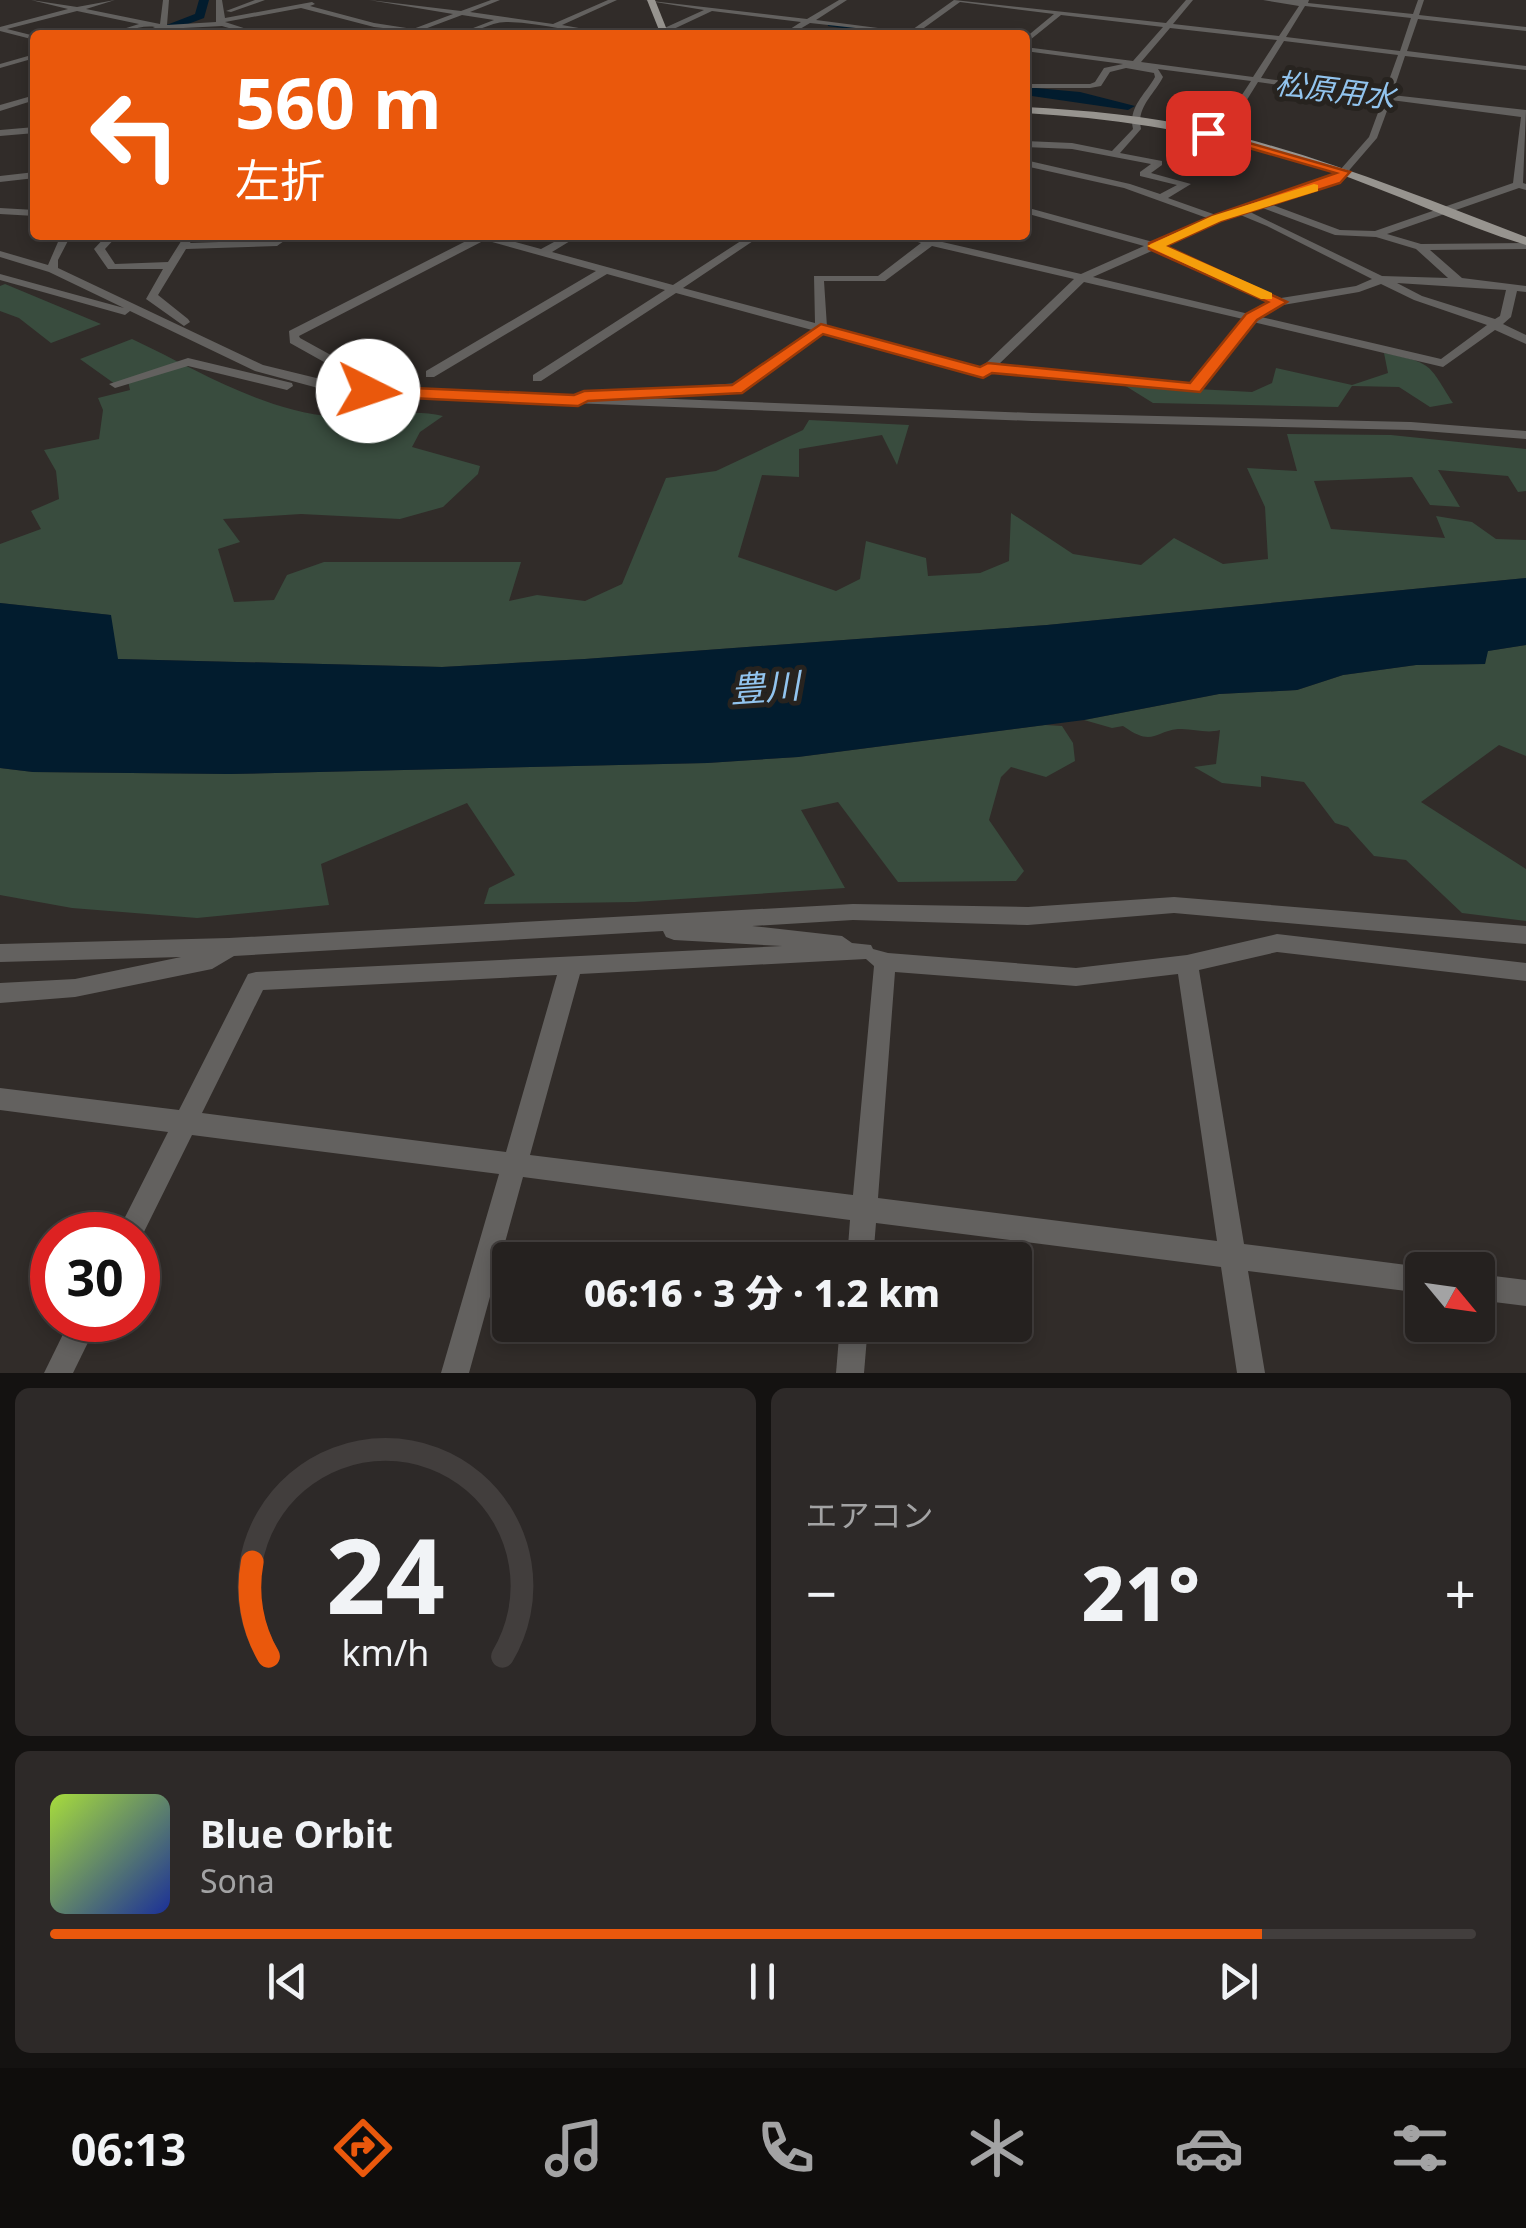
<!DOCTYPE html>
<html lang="ja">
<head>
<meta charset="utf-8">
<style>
	:root { --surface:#25211f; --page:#2d2928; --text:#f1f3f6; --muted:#a3a3a4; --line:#423e3d; --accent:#ea580c }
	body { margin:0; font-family:"Noto Sans","Noto Sans JP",sans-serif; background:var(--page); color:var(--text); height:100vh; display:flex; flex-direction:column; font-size:38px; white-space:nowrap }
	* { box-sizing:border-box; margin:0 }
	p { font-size:32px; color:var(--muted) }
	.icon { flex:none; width:55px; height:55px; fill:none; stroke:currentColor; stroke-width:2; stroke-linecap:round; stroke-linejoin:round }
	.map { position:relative; height:1373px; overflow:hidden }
	.drawer { display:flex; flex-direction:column; gap:15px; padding:15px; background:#141211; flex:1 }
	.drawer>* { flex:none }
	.banner { position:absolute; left:30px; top:30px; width:1000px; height:210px; border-radius:10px; box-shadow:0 5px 15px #0003,0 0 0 2px var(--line); background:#ea580c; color:#fff; overflow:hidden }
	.needle { width:65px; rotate:119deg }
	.tools { position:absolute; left:1405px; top:1252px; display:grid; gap:20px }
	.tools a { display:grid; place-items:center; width:90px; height:90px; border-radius:10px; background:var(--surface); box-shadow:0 5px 15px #0003,0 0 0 2px var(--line); font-size:50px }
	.speed { position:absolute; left:30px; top:1212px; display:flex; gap:20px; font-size:50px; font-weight:700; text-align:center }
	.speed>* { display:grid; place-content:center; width:130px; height:130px; border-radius:50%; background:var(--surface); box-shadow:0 5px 15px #0003,0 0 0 2px var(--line); line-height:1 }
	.speed .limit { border:15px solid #d22; background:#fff; color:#111 }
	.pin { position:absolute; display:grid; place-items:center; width:85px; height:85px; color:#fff; margin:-42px; border-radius:20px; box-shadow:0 5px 15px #0006 }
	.me { position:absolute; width:110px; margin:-55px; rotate:94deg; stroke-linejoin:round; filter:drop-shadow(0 0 8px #0008) }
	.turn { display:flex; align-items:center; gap:35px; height:210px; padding:0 40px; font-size:45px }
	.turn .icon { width:130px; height:130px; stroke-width:2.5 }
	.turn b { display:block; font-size:70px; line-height:85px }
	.big { font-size:75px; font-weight:800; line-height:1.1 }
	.drawer .widget { flex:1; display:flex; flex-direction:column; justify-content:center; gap:15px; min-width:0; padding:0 35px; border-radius:15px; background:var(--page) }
	.drawer .dial { align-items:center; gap:0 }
	.dial svg { height:260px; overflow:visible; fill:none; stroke:var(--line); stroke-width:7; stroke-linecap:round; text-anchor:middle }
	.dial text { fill:var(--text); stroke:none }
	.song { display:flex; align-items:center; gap:30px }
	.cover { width:120px; height:120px; border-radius:15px; background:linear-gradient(135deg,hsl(80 70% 55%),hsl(230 70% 35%)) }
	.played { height:10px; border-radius:5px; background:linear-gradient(90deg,var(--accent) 85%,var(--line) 85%) }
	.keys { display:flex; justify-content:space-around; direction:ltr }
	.heat { display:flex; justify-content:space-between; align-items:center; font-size:55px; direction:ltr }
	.drawer .tiles { flex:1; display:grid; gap:15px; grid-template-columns:1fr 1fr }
	.widget:last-child { grid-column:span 2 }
	.trip { position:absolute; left:492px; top:1242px; width:540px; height:100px; border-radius:10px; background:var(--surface); box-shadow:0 5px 15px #0003,0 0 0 2px var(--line); font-weight:800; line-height:100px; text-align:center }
	.dock { display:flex; height:160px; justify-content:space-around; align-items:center; background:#0f0d0c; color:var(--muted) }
	.dock .icon { width:70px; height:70px }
	.dock .current { color:var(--accent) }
	.dock b { font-size:45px; color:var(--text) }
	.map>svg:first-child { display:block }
</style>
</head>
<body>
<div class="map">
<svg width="1526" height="1373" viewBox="0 0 1526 1373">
	<rect width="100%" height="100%" fill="#312c29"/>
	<g fill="#394c3e">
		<polygon points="5,284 101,324 51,343 19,318 0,311 0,286"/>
		<path d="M132,339C198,370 260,410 335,417C372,420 406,407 443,416L420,432L412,447L480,466L478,474L443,507L400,519L301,514L223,519L240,542L218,549L234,602L274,600L287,575L324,562H521L509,601L537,595L585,601L622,584L666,478L716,471L803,430L809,420L909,425L897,465L882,435L799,449V477L762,475L738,557L836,591L860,579L866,541L926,558L928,576L980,573L1009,561L1011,513L1073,554L1141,565L1174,538L1223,564L1268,559L1265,507L1247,468L1297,471L1287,434L1391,435L1526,449V491L1518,492L1508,476L1438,470L1460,507L1430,505L1412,477L1314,481L1331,529L1445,538L1436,516L1472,522L1496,539L1526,540V578L1047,625L585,659L442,667L117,659L110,615L0,603V544L41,529L31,511L59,499L56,471L44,450L99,439L103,410L98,398L130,390L128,381L115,384L80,359Z"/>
		<path d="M1384,353C1434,363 1428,364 1453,403L1430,407L1399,387L1352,386L1338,407L1153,403L1124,385L1252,392L1272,383L1276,368L1352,385L1388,373Z"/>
		<path d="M1526,645V756L1499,745L1421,802L1526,869V921L1462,913L1406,860L1374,856L1348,827L1335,823L1304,782L1261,776V787L1222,783L1194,767L1216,764L1220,730C1205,734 1193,728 1178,729C1153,732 1153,747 1123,726L1112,728L1084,720L1219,694L1297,690L1343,675L1416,665L1485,664L1487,651Z"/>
		<polygon points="1045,725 1062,726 1073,743 1075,761 1046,777 1011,767 1001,777 989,820 1024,871 1016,881 898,882 838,802 801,810 845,888 635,902 484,904 489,888 515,875 467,803 321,864 329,905 197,918 72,908 0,895 0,768 33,772 229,774 707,763 798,757"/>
	</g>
	<polygon fill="#021c2e" points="1526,578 1526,645 1488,651 1485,664 1416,665 1343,675 1297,690 1219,694 1084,720 798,757 707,763 229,774 33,772 0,768 0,603 111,615 118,659 442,667 585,659 1047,625"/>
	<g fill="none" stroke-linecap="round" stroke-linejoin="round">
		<polyline stroke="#021c2e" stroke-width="2.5" points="829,25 906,35"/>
		<g fill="#021c2e" fill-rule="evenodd">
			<polygon points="199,0 209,0 204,18 172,30 170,35 158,35 164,26 195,14"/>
			<polygon points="1025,87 1080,92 1135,106 1128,110 1025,95"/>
		</g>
		<g fill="#63615f" fill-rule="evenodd">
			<path d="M31,0L77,7L115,0L86,9L160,24L163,0H169L167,25L216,22V0H222L225,18L312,2L315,4L310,6L374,23L413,29L453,14L369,0L461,11L491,0H500L470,12L553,24L608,0H617L562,25L618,35C581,35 545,23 508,22C490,21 474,35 455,35L494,20L462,15L422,30L445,35L374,27L301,8L225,22L265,35H253L222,26L164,29L148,35H137L155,27C139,24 122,35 104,35L139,24L77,11L7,29L35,36V40L0,31V27L68,9Z"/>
			<polygon points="255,0 265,0 231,12 226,11"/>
			<path d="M643,0L807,19L839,0H847L816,20L909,32L954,0L1166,23L1186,0H1193L1173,24L1279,36L1299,6L1263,0H1309L1308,3L1413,14L1418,0H1424L1419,15L1526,27V31L1418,19L1407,51L1526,66V70L1405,56L1392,95L1526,110L1523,183L1526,184V190L1519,188L1387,234L1421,244L1526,243V249L1430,250L1462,278L1526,286V292L1517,291L1511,317L1503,324L1526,335V344L1495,330L1443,367L1253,322L1199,391L1194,392L991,372L983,377L823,333L747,390L659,396L654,395V389L739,383L812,330L676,293L541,381H533V375L665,290L607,274L434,377H426V371L596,271L485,240L299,336L300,338L358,370L364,379L356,386L367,387L1032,413L1411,422L1526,431V439L1411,430L1032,421L367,395L318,388L255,371L130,311L125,315L0,280V274L124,308L49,272L0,257V251L48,265L61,235H71L58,260V268L263,365L341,384L351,378L349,376L290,343L289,331L474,237L472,235H489L541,249L567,235H580L552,252L673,285L750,235H762L683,288L815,323L814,276H878L921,243L895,235L928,238L936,235L940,238L938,241L1081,274L1144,246L1025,213V207L1153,242L1207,218L1124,188L1025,166V160L1130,184L1160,194L1177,185L1140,176V172L1151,164L1072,149L1025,147V141L1072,143L1112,151L1133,129C1128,107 1145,95 1155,77L1154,73L1126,68L1110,72L1101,86L1090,88H1025V84H1090L1095,82L1104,68L1123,64L1025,51V47L1133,61L1163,27L1061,15L1025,44V38L1054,14L960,2L917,33L920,35L810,23L790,35H781L801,22L712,11L663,34L660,30L704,10ZM1305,6L1411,18L1400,51L1286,37ZM1170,28L1277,40L1253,77L1141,62ZM1284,41L1398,55L1384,94L1261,78ZM1158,69L1251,81L1234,107L1206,131L1209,136L1240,111L1258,82L1383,99L1369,137L1333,178L1216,215L1168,198L1191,184L1151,173L1162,165V161L1120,153L1141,129C1136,107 1154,95 1163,77ZM1391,100L1521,117L1513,183L1375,231L1340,230L1270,204L1339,182L1377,138ZM1260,207L1335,235L1376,237L1416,249L1448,278L1382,276L1248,211ZM1238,214L1267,226L1372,279L1356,286L1281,298L1163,246ZM932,246L1074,279L981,368L827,327L824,281H885ZM1154,250L1271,302L1249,314L1093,277ZM1084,282L1243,319L1191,384L998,365ZM1397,283L1506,290L1500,316L1495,319L1422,296ZM1381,284L1414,300L1487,325L1441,359L1261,317L1283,305L1359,292Z"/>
			<polygon points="35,54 35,58 0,68 0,64"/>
			<polygon points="35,95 35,100 0,111 0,105"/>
			<polygon points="35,127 35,133 0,136 0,130"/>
			<polygon points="35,172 35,178 0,182 0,176"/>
			<polygon points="0,208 35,210 35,216 0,214"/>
			<polygon points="107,235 118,235 105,249 115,264 168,262 185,235 195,235 190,243 274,240 278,235 349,235 344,238 284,241 277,246 186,249 158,295 188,319 190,322 184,326 146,299 163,269 108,269 94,249"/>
			<polygon points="188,358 292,383 293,386 287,390 188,366 115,388 109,384"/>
			<path d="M1174,897L1526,926V944L1174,913L1028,925L853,920L752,926L842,936L852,943L871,945L873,949L888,953L1076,968L1187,955L1277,934L1526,963V981L1277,952L1199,970L1244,1244L1422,1267L1430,1270H1422V1293L1248,1271L1265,1373H1237L1221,1267L876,1223L873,1260H847L850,1220L523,1177L469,1373H441L499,1174L192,1135L138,1244V1235H116L168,1132L0,1110V1088L179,1110L248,974L256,972L782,946L674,940L666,937L663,931L234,956L212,969L75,997L0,1003V983L75,979L181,957L0,962V944L229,938L853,904L1028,907ZM866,959L874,966L853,1195L530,1155L580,974ZM895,972L1076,986L1178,974L1217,1241L878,1198ZM557,975L506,1152L202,1113L263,990Z"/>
			<polygon points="1478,1274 1526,1280 1526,1306 1478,1300"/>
			<polygon points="70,1320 99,1320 73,1373 44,1373"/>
			<polygon points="840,1325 868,1325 864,1373 836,1373"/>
		</g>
		<g fill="#97948f" fill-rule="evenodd">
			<polygon points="647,0 655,0 669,35 661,35"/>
			<path d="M1025,107C1086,110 1147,116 1207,129C1317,154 1421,197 1526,237V245C1458,224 1393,192 1325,169C1227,136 1128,119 1025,113Z"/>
		</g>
	</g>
	<polygon fill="#ea580c" stroke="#983908" stroke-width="2.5" points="1204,130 1350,172 1340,183 1221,221 1166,246 1287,302 1257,320 1200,392 992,373 983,378 823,334 742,393 588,401 578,406 368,396 359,391 368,386 574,395 584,391 732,385 821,324 980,367 988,363 1190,383 1246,314 1268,302 1149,249 1149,243 1212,216 1336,173 1204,135"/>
	<polygon fill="#f59e0b" points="1314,184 1318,185 1318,191 1221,221 1166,246 1272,293 1272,299 1261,299 1147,246 1212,216"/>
	<g text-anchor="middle" stroke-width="10" stroke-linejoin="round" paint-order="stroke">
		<g font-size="30" font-style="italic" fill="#92c4ee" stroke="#27231f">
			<text transform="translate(1335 91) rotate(7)" y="10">松原用水</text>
		</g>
		<g font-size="35" font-style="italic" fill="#92c4ee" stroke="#27231f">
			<text transform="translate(765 688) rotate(-4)" y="12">豊川</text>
		</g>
	</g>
</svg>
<div class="tools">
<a><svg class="needle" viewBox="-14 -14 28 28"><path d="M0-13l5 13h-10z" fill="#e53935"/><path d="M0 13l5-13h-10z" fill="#a3a3a4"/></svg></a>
</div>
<div class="speed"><div class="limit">30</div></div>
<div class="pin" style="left:1208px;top:133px;background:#d93025"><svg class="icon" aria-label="arrive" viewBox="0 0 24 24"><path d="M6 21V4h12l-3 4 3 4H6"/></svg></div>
<svg class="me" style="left:368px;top:391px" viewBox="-20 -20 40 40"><circle r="19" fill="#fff"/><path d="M0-13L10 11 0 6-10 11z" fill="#ea580c"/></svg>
<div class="trip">06:16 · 3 分 · 1.2 km</div>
<div class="banner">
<div class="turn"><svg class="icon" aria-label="left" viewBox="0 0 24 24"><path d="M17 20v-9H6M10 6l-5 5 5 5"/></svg><div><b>560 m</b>左折</div></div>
</div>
</div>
<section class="drawer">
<div class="tiles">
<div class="widget dial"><svg viewBox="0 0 100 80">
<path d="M14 69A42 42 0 1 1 86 69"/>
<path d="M14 69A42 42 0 0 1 9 40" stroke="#ea580c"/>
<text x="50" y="56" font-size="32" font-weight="700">24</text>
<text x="50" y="72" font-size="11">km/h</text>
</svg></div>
<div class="widget"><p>エアコン</p>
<div class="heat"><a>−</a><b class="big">21°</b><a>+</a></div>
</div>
<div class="widget">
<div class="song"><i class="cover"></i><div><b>Blue Orbit</b><p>Sona</p></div></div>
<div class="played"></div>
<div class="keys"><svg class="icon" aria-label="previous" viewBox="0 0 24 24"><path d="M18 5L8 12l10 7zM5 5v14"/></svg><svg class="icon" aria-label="pause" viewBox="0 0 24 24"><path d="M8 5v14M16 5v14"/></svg><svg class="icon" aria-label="next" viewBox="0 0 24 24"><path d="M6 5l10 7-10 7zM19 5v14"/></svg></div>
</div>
</div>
</section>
<nav class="dock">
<b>06:13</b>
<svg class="icon current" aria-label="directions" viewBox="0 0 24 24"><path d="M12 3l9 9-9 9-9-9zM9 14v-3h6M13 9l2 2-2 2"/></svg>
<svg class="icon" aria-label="music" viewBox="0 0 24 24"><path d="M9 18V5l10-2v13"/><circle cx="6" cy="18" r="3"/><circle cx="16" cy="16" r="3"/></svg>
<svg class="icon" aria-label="phone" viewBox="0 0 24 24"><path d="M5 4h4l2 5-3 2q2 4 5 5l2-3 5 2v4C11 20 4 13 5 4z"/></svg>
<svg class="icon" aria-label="climate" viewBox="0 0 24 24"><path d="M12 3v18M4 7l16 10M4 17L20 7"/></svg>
<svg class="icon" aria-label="car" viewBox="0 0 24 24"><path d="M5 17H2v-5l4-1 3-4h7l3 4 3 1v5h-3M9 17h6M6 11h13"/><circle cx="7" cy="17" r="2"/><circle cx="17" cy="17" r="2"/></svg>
<svg class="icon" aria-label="filters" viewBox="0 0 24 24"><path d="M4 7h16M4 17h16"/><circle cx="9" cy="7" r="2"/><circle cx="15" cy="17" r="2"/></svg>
</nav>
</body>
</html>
